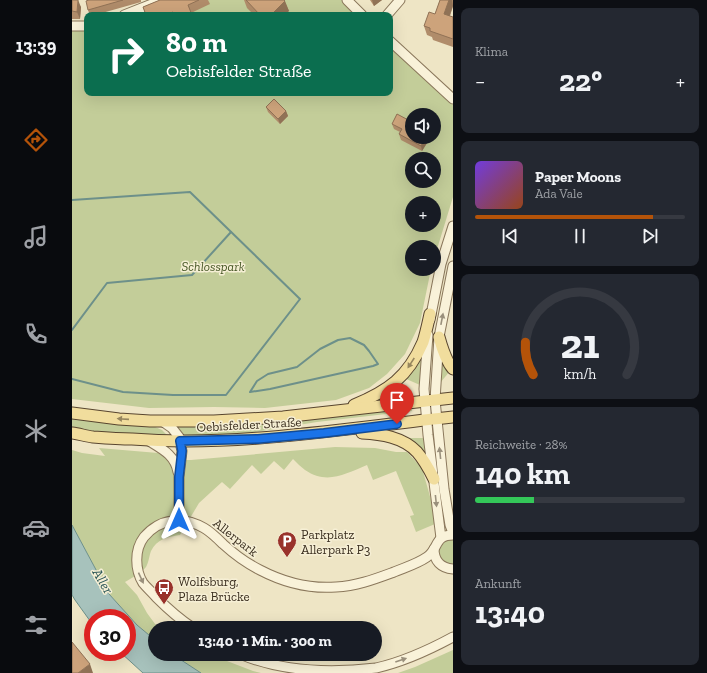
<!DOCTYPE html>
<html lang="de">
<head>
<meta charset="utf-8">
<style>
	:root { --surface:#171b24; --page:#242831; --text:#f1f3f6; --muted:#9ea1a6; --line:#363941; --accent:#b45309 }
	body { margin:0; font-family:"Zilla Slab",serif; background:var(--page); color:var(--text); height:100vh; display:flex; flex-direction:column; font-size:15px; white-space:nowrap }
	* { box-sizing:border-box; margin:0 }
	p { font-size:13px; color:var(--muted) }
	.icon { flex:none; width:22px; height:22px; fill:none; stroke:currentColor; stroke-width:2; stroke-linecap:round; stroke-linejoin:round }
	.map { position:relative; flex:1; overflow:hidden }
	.side { display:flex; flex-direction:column; gap:8px; padding:8px; background:#0d0f14; width:254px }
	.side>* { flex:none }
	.banner { position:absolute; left:12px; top:12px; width:309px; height:84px; border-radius:8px; box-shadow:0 4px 16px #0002; background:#0b6e4f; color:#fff; overflow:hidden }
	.tools { position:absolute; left:333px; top:108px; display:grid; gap:8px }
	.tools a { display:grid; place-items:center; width:36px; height:36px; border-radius:50%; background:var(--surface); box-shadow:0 4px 16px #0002; font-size:20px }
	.speed { position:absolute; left:12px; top:609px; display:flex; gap:8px; font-size:20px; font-weight:700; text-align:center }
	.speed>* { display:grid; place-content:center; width:52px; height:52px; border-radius:50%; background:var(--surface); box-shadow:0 4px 16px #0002; line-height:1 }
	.speed .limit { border:6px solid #d22; background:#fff; color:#111 }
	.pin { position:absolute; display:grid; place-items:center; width:34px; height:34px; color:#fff; margin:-41px -17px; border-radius:50% 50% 50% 0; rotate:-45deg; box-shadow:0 0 4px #0007 }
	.pin .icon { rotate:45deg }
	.me { position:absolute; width:44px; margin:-22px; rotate:0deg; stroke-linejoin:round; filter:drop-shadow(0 0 3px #0008) }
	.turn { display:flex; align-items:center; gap:14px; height:84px; padding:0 16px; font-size:18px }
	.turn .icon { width:52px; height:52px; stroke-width:2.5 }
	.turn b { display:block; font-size:28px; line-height:34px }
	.big { font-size:30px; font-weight:700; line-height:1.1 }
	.side .card { flex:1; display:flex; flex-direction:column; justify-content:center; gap:6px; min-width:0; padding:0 14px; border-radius:8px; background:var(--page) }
	.side .dial { align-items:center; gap:0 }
	.dial svg { height:104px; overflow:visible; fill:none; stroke:var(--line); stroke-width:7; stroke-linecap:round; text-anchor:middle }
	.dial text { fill:var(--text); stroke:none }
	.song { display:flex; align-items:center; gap:12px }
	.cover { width:48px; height:48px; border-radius:6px; background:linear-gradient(135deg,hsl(260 70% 55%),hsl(20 70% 35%)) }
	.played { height:4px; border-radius:2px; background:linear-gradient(90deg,var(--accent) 85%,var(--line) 85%) }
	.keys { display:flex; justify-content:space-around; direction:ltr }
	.heat { display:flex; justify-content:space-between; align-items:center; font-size:22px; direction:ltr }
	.charge { height:6px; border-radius:3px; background:linear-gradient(90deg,#34c759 28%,var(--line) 0) }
	.trip { position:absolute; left:76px; top:621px; width:234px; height:40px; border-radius:20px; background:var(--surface); box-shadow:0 4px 16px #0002; font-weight:700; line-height:40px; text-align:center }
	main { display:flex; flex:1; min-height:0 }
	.tabs { display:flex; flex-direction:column; width:72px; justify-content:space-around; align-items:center; background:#090b0e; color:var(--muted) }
	.tabs .icon { width:28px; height:28px }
	.tabs .selected { color:var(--accent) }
	.tabs b { font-size:18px; color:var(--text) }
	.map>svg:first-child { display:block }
</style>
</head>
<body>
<main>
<nav class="tabs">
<b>13:39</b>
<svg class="icon selected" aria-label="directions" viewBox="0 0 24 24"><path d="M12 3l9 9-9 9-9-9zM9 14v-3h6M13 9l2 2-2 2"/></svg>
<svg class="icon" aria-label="music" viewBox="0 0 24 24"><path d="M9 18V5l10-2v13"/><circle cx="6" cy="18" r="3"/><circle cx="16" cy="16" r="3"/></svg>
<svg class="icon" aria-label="phone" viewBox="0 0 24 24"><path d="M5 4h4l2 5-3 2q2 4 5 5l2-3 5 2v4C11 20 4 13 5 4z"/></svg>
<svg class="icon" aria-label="climate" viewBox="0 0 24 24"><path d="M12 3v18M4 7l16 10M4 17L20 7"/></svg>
<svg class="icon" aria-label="car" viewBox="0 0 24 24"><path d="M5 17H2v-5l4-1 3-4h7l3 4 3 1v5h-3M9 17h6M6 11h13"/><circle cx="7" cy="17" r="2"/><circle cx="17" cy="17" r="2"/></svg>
<svg class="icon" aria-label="filters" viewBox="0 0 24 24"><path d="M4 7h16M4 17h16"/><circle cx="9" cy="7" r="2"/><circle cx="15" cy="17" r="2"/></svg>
</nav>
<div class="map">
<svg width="381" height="673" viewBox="0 0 381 673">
	<rect width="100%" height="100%" fill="#eee5c5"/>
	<g fill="#c3cd99" fill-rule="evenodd">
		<polygon points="100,0 270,0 285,15 63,15"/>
		<path d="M15,29V93H318V45L369,91L381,105V197L362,259V247H340V269H359L348,323L333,354L315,374L297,388L264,400L193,408L142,407L77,408L0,399V30ZM340,115H362V137H340ZM340,159H362V181H340ZM340,203H362V225H340Z"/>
		<polygon points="347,359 349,361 348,385 332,378"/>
		<polygon points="370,361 378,371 368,383 369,362"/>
		<polygon points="325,384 335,390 334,392 310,395"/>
		<polygon points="339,406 340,411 245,422 178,433 110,437 101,426"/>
		<polygon points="0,418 35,423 81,426 90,430 97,437 53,435 0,429"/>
		<polygon points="335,438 353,438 356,458"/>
		<path d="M263,447L303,448L324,452H335L350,468L359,500L363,524L344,532L338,516L342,515L324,471L301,480L295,465C273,474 255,485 233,470C229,467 225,463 221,459L212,470L202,461L189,474L180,465L158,489L150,482L127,503L108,535C95,537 85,539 79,551C77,556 77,562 74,567C69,573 60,578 53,582L65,595L75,613L86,628H83V640L65,625L37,594L2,529L0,525V450L10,453L33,456L27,448L86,453L92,456L96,460H119Z"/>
		<path d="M377,540H381V566L371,564L366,553C368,546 370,542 377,540Z"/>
		<polygon points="381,650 381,673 326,673 343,667"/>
		<polygon points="100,654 125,654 143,659 155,661 181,671 189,673 129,673"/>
	</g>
	<polygon fill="#a7c2bc" stroke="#6d908a" points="0,525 37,594 65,625 83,640 83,654 100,654 129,673 71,673 48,652 55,652 55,618 21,618 21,625 3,600 0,595"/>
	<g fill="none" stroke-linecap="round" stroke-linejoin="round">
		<g stroke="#6d908a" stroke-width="2">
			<polyline points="0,200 118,192 228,299 154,395 101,395 51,392 0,379"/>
			<polyline points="0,330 35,283 120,275 159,232"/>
			<polygon points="278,338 292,345 297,351 306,364 301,366 198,389 178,392 185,381 196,374 225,367 248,349 266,340"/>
		</g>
		<g stroke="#8a775b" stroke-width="11">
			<g id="minor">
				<polyline points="275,0 290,15"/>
				<polyline points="52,15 90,0"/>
				<polyline points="315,15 328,0"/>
				<polyline points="0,26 15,26"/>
				<polyline points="318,41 381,99"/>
				<polyline points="381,266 367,337 363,400 372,489 378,525 381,533"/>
				<polyline points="358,320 369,264 381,226"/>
				<polyline points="356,335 352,389 356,435 369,538"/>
				<polyline points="90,421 100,428 107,437 110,451 107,477 107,521"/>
				<path d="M77,441C90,449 103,455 106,472"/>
				<path d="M362,549C362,561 369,568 381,569"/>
				<path d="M121,628C107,619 95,608 84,597C80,592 75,588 71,583C63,570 62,550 72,537C88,518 111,516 132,528C139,532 145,538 151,544C162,554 174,563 188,570C211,582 238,589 264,587C285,586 303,579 322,572C334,567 345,564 355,557C367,549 362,535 381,535"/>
				<path d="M168,654C210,672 260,673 304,668C331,662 357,650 381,637"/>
			</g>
		</g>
		<g stroke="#58452f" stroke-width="13">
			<g id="major">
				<path d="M367,337C370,348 374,361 381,369"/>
				<path d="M282,405C316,391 336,377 351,342C354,333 356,323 358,314"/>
				<polyline points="0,413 47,419 78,421 142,421 211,417 381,398"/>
				<path d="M0,433C7,434 14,436 21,437C34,438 47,439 60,439C168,447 274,428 381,417"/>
				<path d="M290,433C309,434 331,437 345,452C352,460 357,469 362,479"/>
			</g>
		</g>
		<use href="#minor" stroke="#f9f2d9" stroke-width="9"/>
		<use href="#major" stroke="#f1dd9d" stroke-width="11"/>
	</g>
	<g fill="#b08c6a">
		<polygon points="0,0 9,7 8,19 0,19"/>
		<polygon points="17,0 69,0 69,2 23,15 18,15 16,10"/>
		<polygon points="88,0 136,0 138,4 119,13 120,15 74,15 71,7"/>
		<polygon points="172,0 212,0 217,11 212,15 182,15 175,8"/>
		<polygon points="298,0 310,0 302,6"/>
		<polygon points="368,0 381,0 381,6 378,16 381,17 381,47 361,40 360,37 355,35 352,26 363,14"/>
		<polygon points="194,107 214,111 216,116 208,124 196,112"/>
		<polygon points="325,114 340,137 355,143 350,151 329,140 327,134 328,132 322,129 320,124"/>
	</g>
	<g fill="#907256">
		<polygon points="6,0 9,7 8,19 5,12"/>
		<polygon points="300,0 310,0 302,6"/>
		<polygon points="377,0 380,0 381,6 375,23 372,14"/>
		<polygon points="213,1 217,11 212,15 199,15"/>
		<polygon points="214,111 216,116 208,124 206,119"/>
		<polygon points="353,138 355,143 350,151 349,146"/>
		<polygon points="18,664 21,673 6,673"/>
	</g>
	<g fill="#cda37b" stroke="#907256">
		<polygon points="0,0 6,0 5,12 0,11"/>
		<polygon points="17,0 51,0 16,10 14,1"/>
		<polygon points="88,0 127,0 116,5 120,15 102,15 101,12 93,15 74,15 71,7"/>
		<polygon points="174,0 212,0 213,1 199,15 188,15"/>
		<polygon points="368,0 377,0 372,14 381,17 381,39 358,31 358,28 352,26 357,12 363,14"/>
		<polygon points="202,99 214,111 206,119 194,107"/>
		<polygon points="325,114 340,122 340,137 351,137 353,138 349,146 327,134 330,129 320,124"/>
		<polygon points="0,642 18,664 6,673 0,673"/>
	</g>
	<defs><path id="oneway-solid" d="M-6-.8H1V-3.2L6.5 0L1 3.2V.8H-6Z"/></defs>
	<g fill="#9a907c">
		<use href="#oneway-solid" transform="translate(370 319) rotate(-79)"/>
		<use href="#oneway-solid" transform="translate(368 453) rotate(-96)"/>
		<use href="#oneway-solid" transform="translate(364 501) rotate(84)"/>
		<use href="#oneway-solid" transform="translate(69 578) rotate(65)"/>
		<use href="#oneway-solid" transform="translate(329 660) rotate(-19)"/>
	</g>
	<g fill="#96865e">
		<use href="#oneway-solid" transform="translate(339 363) rotate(123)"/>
		<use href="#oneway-solid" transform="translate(51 419) rotate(-176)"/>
	</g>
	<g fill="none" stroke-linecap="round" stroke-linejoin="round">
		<g stroke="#114b97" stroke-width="10">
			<polyline id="route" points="107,520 107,477 110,451 108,441 186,439 252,433 325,424"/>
		</g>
		<use href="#route" stroke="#1a73e8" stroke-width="7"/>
	</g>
	<defs>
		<g id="parking-pin" transform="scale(1)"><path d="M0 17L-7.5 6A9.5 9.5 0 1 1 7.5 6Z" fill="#99322b" stroke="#f6efd5"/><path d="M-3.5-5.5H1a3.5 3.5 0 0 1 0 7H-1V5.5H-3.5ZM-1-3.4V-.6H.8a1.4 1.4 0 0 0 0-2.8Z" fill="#fff"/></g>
		<g id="bus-pin" transform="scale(1)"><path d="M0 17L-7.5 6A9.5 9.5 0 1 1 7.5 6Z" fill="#99322b" stroke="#f6efd5"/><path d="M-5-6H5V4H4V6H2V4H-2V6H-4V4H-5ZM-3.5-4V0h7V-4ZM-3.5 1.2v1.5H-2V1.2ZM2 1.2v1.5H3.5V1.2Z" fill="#fff"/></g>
	</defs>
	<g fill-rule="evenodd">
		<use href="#parking-pin" x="215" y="541"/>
		<use href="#bus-pin" x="92" y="588"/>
	</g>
	<g text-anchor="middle" stroke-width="3" stroke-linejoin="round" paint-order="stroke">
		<g font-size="13" font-style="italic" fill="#465625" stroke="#f6efd5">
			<text x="141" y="271">Schlosspark</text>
		</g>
		<g font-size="13" fill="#3a2e1f" stroke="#f6efd5">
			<text transform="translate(177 424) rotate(-3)" y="5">Oebisfelder Straße</text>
			<text transform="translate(164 537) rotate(38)" y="5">Allerpark</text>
		</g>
		<g font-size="13" fill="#3a2e1f" stroke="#f6efd5" text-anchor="start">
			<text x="229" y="539">Parkplatz<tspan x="229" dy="15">Allerpark P3</tspan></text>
			<text x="106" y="586">Wolfsburg,<tspan x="106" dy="15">Plaza Brücke</tspan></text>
		</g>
		<g font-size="14" font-style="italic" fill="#2e5959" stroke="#f6efd5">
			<text transform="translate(31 581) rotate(60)" y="5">Aller</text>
		</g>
	</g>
</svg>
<div class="tools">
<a><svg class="icon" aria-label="sound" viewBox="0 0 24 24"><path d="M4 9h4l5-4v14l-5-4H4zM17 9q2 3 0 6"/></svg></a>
<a><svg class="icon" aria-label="search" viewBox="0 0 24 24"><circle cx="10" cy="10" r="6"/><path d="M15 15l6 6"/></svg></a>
<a>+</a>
<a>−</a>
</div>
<div class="speed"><div class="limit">30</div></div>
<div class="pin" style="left:325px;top:424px;background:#d93025"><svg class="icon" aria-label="arrive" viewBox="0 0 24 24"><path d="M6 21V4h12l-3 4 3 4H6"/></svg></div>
<svg class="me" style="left:107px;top:520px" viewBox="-20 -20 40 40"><path d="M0-17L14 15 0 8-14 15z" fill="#1a73e8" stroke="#fff" stroke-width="4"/></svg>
<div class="trip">13:40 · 1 Min. · 300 m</div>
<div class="banner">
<div class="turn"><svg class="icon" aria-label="right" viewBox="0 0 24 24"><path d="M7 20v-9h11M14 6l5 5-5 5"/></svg><div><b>80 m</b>Oebisfelder Straße</div></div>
</div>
</div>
<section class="side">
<div class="card"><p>Klima</p>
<div class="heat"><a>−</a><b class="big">22°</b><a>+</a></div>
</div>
<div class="card">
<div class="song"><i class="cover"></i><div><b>Paper Moons</b><p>Ada Vale</p></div></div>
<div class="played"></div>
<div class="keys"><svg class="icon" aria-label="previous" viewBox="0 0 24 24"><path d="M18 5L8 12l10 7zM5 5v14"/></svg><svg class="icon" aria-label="pause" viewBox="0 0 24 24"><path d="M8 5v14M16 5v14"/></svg><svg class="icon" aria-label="next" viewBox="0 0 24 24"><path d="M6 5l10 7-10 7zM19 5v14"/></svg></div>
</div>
<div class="card dial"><svg viewBox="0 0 100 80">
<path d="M14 69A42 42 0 1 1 86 69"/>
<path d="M14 69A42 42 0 0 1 8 44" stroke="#b45309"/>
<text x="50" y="56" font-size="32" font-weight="700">21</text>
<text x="50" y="72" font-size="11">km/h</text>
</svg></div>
<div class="card"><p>Reichweite · 28%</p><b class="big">140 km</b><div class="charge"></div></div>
<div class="card"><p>Ankunft</p><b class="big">13:40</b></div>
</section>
</main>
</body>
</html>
